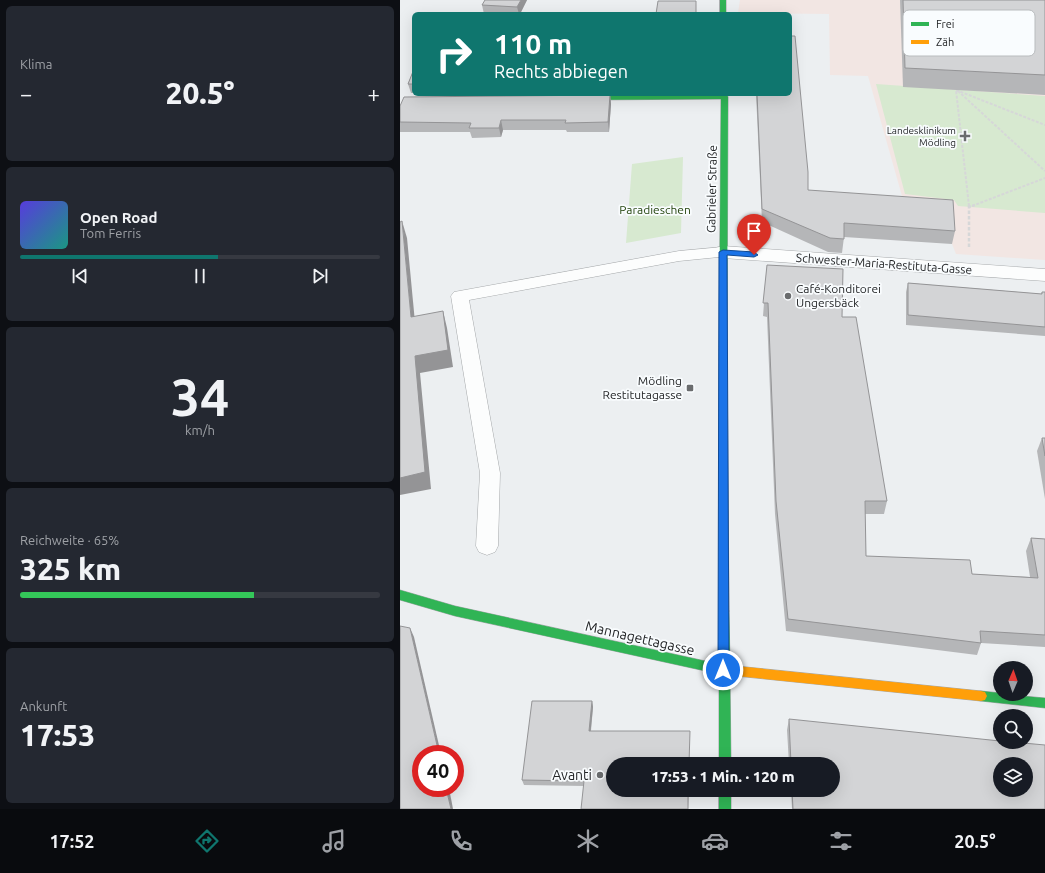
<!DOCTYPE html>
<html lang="de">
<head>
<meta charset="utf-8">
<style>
	:root { --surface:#171b24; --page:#242831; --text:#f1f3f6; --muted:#9ea1a6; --line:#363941; --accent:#0f766e }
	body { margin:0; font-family:Ubuntu,sans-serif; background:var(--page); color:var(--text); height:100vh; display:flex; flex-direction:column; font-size:15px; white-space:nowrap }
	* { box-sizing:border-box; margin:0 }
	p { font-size:13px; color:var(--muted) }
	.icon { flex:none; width:22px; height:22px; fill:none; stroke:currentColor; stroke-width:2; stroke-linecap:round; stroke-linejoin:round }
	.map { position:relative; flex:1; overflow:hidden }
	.sheet { display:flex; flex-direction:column; gap:6px; padding:6px; background:#0d0f14; width:400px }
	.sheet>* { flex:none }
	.top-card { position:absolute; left:12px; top:12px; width:380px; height:84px; border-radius:6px; box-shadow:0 4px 16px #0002; background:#0f766e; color:#fff; overflow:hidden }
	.needle { width:26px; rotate:2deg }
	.tools { position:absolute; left:593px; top:661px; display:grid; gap:8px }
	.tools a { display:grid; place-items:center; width:40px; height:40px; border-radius:50%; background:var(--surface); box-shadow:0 4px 16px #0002; font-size:20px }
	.speed { position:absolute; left:12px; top:745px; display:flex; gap:8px; font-size:20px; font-weight:700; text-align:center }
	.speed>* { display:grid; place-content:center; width:52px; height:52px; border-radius:50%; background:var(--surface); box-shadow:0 4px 16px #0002; line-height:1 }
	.speed .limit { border:6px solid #d22; background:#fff; color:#111 }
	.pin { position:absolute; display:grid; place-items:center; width:34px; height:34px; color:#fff; margin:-41px -17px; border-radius:50% 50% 50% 0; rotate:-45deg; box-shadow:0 0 4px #0007 }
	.pin .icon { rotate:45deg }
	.me { position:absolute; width:44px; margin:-22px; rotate:0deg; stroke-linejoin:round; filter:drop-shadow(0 0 3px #0008) }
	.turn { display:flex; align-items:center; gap:14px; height:84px; padding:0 16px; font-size:18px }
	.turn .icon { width:52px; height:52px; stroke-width:2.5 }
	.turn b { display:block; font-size:28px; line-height:34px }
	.big { font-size:30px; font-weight:800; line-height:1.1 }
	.sheet .widget { flex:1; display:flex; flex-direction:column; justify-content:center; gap:6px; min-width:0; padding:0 14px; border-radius:6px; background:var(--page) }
	.sheet .dial { align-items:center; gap:0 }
	.dial b { font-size:52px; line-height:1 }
	.song { display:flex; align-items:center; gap:12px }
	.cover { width:48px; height:48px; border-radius:6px; background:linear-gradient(135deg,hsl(250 70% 55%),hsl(170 70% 35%)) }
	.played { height:4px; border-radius:2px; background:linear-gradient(90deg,var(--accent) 55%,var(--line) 55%) }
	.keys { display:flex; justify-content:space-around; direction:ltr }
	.heat { display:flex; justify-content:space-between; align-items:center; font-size:22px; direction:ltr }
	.charge { height:6px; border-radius:3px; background:linear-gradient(90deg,#34c759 65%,var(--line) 0) }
	.trip { position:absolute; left:206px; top:757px; width:234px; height:40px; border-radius:20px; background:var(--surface); box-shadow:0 4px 16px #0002; font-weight:800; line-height:40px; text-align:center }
	.menu { display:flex; height:64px; justify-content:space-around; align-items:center; background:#090b0e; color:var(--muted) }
	.menu .icon { width:28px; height:28px }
	.menu .on { color:var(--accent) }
	.menu b { font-size:18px; color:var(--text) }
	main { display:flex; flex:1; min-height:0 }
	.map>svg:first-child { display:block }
</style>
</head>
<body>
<main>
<section class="sheet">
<div class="widget"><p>Klima</p>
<div class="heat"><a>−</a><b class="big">20.5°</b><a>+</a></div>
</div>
<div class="widget">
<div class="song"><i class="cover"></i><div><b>Open Road</b><p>Tom Ferris</p></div></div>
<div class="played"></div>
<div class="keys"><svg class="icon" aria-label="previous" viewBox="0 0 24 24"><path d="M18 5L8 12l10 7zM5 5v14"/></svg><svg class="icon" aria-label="pause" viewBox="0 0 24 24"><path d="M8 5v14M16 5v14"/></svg><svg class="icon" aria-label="next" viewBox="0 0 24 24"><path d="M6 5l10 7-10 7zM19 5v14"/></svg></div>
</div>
<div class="widget dial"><b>34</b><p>km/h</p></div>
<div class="widget"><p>Reichweite · 65%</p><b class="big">325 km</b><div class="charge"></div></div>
<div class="widget"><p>Ankunft</p><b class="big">17:53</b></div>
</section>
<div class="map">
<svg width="645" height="809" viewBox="0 0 645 809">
	<rect width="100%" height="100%" fill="#eceff1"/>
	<polygon fill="#f2e6e3" points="340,0 645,0 645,260 556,254 552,244 552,208 550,202 502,196 468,76 430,75 429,14 338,13"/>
	<g fill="#d7e9d0">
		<polygon points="476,84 645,96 645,213 558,206 554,200 505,194"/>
		<polygon points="283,157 281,233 226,243 232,164"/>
	</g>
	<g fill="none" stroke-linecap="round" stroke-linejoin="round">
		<g stroke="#a5a8aa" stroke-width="1">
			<polygon id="lane" points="323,247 329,248 331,252 329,256 279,261 69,300 100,473 98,546 95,552 87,555 79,552 76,546 80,473 51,296 54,292 279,251"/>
		</g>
		<g stroke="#a5a8aa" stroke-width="1">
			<polygon id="street" points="323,246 645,269 645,281 323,258 316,256 313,252 316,248"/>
		</g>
		<g stroke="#a5a8aa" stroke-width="1">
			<g id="fast">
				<rect x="320" y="0" width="6" height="14"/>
				<polygon points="321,94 327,94 328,97 327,347 323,350 319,347 321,99 181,100 178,98 181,96"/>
				<polygon points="0,590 55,606 319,664 319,611 320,608 324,606 328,608 329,611 330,665 340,667 342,671 340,675 330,676 331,764 319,764 319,674 55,616 0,600"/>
				<polygon points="581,691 600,693 600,694 645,698 645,708 581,701 577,700 575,696 577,692"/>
				<rect x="319" y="790" width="12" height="19"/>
			</g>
		</g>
		<g stroke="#a5a8aa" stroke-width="1">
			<g id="slow">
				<polygon points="323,344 327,347 329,611 328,614 324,616 320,614 319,611 319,347"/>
				<polygon points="336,666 581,691 585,692 587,696 585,700 581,701 336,676 332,675 330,671 332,667"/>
			</g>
		</g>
		<g stroke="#d6d7d8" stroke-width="2" stroke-dasharray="3 1.5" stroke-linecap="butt">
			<polyline points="558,91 645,171"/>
			<polyline points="569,206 556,90 645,125"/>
			<polyline points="572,206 645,178"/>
		</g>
		<g stroke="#d6d7d8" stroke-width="2.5" stroke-dasharray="3.5 2" stroke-linecap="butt">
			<polyline points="569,205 569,207"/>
			<polyline points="569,247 569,207 575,205"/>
		</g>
		<use href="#lane" fill="#fcfdfd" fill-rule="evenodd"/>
		<use href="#street" fill="#fcfdfd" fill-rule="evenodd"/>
		<use href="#fast" fill="#30b455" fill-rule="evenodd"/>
		<use href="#slow" fill="#ff9f0a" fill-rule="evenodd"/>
	</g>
	<g fill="#b5b6b8">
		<polygon points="85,0 127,0 120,14 84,14 82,5"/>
		<polygon points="500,0 645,0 645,95 503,87"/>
		<polygon points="14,69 14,93 11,93 8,84"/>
		<polygon points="356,94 390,94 408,190 555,231 552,244 444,237 442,253 428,252 362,222"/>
		<polygon points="210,95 211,104 209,132 167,132 166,130 103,130 101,137 72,138 70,132 0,132 0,106"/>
		<polygon points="367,265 442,317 487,501 484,514 465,514 466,556 572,574 630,577 626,551 631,538 645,539 645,647 581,643 577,655 386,631 375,514 367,317 363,316"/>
		<polygon points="508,283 641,294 642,292 645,292 645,336 506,325 506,292"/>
		<polygon points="642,438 645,438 645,499 637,451"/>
		<polygon points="192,701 193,707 191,731 290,737 213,790 289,790 288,809 184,786 124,785 122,780"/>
		<polygon points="389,719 645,809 392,809 391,790 433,790 433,764 389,764 387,730"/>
	</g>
	<g fill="#949496">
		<polygon points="121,0 127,0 120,14 119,14 117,7"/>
		<polygon points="210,95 211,104 209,132 208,122"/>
		<polygon points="101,120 103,130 101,137 99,128"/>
		<polygon points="2,221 7,238 16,333 11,317"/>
		<polygon points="43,311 47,328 53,367 20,373 31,489 0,495 0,478 15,356"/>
		<polygon points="10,628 14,637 41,754 39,754"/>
		<polygon points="192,701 193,707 190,737 189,731"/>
		<polygon points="46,788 49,788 53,809 51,809"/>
	</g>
	<g fill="#d3d4d6" stroke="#949496" fill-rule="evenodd">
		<polygon points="85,0 121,0 117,7 82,5"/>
		<polygon points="503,0 645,0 645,75 505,68"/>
		<polygon points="258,1 296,1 296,14 256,14"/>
		<polygon points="390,36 395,36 408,172 408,190 553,200 555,231 444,223 444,239 430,238 362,209 357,94 390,94"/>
		<polygon points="14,69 14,84 8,84"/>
		<polygon points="210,95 208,122 165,123 166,120 101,120 99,128 69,128 71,123 0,122 0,106 4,97"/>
		<polygon points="2,221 11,317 43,311 48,350 15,356 25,472 0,478 0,222"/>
		<polygon points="367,265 443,269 442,317 456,317 487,501 465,501 466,556 570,560 572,574 638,578 631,538 645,539 645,635 580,631 581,643 388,619 376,501 368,303 363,303"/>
		<polygon points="508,283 642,294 642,292 645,292 645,327 508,315"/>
		<polygon points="642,438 645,438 645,456"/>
		<polygon points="0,626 10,628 39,754 21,754 21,788 46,788 51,809 0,809"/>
		<polygon points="132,701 192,701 189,731 290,731 289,764 213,764 213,790 288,790 288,809 181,809 184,781 122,780"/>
		<path d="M389,719L600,741V742H612L645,745V809H393L392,790H433V764H391ZM600,764H626V790H600Z"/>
	</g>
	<polygon fill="#1a73e8" stroke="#114b97" points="323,250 354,252 358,255 354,257 327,255 329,670 327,674 323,676 319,674 318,670 319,252"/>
	<g fill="#6a6c6e" stroke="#f9fcfe" stroke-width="1.5">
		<path d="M563 130h4v4h4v4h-4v4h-4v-4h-4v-4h4z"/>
		<circle cx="388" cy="296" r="4"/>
		<rect x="286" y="384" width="8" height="8" rx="2"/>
		<circle cx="200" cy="775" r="4"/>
	</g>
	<g text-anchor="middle" stroke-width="3.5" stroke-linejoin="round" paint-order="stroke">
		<g font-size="10" fill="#242628" stroke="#f9fcfe" text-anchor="end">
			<text x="556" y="134">Landesklinikum<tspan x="556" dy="12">Mödling</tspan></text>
		</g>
		<g font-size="12" fill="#242628" stroke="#f9fcfe">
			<text transform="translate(312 189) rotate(-89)" y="4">Gabrieler Straße</text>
			<text transform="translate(484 264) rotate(4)" y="4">Schwester-Maria-Restituta-Gasse</text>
		</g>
		<g font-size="12" fill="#264610" stroke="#f9fcfe">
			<text x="255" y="214">Paradieschen</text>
		</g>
		<g font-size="12" fill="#242628" stroke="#f9fcfe" text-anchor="start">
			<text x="396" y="293">Café-Konditorei<tspan x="396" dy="14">Ungersbäck</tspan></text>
			<text x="282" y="385" text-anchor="end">Mödling<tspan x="282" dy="14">Restitutagasse</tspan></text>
		</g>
		<g font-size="14" fill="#242628" stroke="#f9fcfe">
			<text transform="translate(240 638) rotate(13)" y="5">Mannagettagasse</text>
		</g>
		<g font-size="14" fill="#242628" stroke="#f9fcfe" text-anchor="end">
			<text x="192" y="780">Avanti</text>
		</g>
	</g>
	<rect x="503" y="10" width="132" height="46" rx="6" fill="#f9fcfe" stroke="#b9bcbe" stroke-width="1"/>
	<rect x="511" y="22" width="18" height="4" fill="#30b455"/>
	<rect x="511" y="40" width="18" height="4" fill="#ff9f0a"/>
	<g font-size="11" fill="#242628">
		<text x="536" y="28">Frei</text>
		<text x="536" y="46">Zäh</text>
	</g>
</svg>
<div class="tools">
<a><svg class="needle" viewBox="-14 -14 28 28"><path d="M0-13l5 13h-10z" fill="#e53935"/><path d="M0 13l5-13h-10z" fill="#9ea1a6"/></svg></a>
<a><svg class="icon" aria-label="search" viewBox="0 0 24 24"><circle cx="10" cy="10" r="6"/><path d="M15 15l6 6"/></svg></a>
<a><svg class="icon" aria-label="layers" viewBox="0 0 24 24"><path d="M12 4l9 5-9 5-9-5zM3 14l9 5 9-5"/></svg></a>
</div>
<div class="speed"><div class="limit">40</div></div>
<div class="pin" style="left:354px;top:255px;background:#d93025"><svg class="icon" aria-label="arrive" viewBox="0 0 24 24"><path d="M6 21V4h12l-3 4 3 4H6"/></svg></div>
<svg class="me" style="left:323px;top:670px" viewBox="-20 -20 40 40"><circle r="17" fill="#1a73e8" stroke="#fff" stroke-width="3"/><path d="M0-11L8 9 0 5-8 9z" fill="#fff"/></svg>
<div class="trip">17:53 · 1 Min. · 120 m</div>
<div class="top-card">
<div class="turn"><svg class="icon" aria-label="right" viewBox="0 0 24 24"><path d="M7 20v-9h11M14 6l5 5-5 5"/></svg><div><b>110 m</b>Rechts abbiegen</div></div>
</div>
</div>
</main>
<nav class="menu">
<b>17:52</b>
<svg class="icon on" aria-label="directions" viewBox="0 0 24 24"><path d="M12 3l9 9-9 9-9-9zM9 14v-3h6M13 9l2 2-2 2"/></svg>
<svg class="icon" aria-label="music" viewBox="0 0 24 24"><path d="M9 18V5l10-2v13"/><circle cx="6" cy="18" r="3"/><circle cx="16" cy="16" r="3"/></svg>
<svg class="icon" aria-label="phone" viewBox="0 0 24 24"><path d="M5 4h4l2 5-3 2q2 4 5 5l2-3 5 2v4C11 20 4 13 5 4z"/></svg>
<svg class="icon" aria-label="climate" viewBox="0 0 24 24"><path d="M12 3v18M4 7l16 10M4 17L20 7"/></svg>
<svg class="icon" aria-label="car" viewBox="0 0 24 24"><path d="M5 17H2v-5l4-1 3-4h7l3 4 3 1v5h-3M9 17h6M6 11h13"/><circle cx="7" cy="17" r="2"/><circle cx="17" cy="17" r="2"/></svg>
<svg class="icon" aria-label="filters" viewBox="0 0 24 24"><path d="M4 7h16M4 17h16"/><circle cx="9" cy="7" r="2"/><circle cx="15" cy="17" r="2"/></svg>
<b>20.5°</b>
</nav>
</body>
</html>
